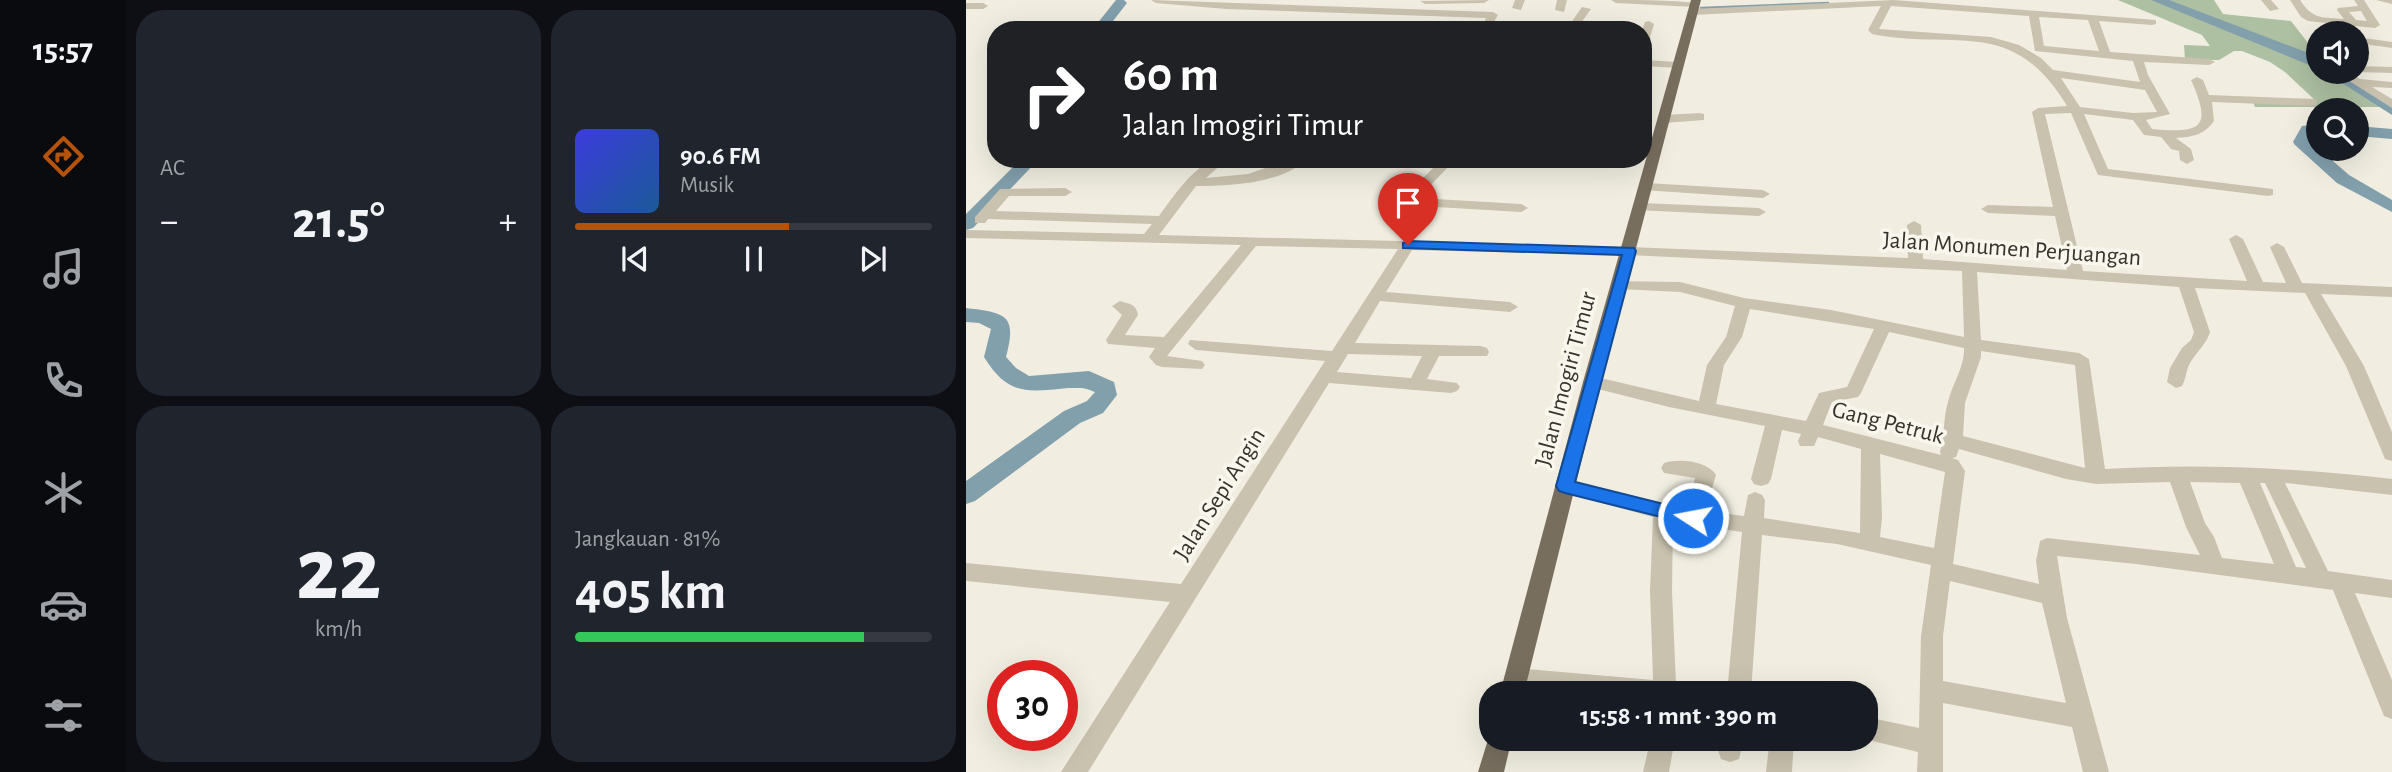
<!DOCTYPE html>
<html lang="id">
<head>
<meta charset="utf-8">
<style>
	:root { --surface:#171b24; --page:#20242c; --text:#f1f3f6; --muted:#9ea1a6; --line:#363941; --accent:#b45309 }
	body { margin:0; font-family:"Alegreya Sans",sans-serif; background:var(--page); color:var(--text); height:100vh; display:flex; flex-direction:column; font-size:26px; white-space:nowrap }
	* { box-sizing:border-box; margin:0 }
	p { font-size:23px; color:var(--muted) }
	.icon { flex:none; width:38px; height:38px; fill:none; stroke:currentColor; stroke-width:2; stroke-linecap:round; stroke-linejoin:round }
	.map { position:relative; flex:1; overflow:hidden }
	.sheet { display:flex; flex-direction:column; gap:10px; padding:10px; background:#0d0f14; width:840px }
	.sheet>* { flex:none }
	.top-card { position:absolute; left:21px; top:21px; width:665px; height:147px; border-radius:28px; box-shadow:0 7px 28px #0002; background:#202124; color:#fff; overflow:hidden }
	.controls { position:absolute; left:1340px; top:21px; display:grid; gap:14px }
	.controls a { display:grid; place-items:center; width:63px; height:63px; border-radius:50%; background:var(--surface); box-shadow:0 7px 28px #0002; font-size:35px }
	.speed { position:absolute; left:21px; top:660px; display:flex; gap:14px; font-size:35px; font-weight:700; text-align:center }
	.speed>* { display:grid; place-content:center; width:91px; height:91px; border-radius:50%; background:var(--surface); box-shadow:0 7px 28px #0002; line-height:1 }
	.speed .limit { border:10px solid #d22; background:#fff; color:#111 }
	.pin { position:absolute; display:grid; place-items:center; width:60px; height:60px; color:#fff; margin:-72px -30px; border-radius:50% 50% 50% 0; rotate:-45deg; box-shadow:0 0 7px #0007 }
	.pin .icon { rotate:45deg }
	.me { position:absolute; width:77px; margin:-38px; rotate:281deg; stroke-linejoin:round; filter:drop-shadow(0 0 5px #0008) }
	.turn { display:flex; align-items:center; gap:24px; height:147px; padding:0 21px; font-size:32px }
	.turn .icon { width:91px; height:91px; stroke-width:2.5 }
	.turn b { display:block; font-size:49px; line-height:60px }
	.big { font-size:52px; font-weight:700; line-height:1.1 }
	.sheet .tile { flex:1; display:flex; flex-direction:column; justify-content:center; gap:10px; min-width:0; padding:0 24px; border-radius:28px; background:var(--page) }
	.sheet .dial { align-items:center; gap:0 }
	.dial b { font-size:91px; line-height:1 }
	.song { display:flex; align-items:center; gap:21px }
	.cover { width:84px; height:84px; border-radius:10px; background:linear-gradient(135deg,hsl(240 70% 55%),hsl(210 70% 35%)) }
	.played { height:7px; border-radius:4px; background:linear-gradient(90deg,var(--accent) 60%,var(--line) 60%) }
	.keys { display:flex; justify-content:space-around; direction:ltr }
	.heat { display:flex; justify-content:space-between; align-items:center; font-size:38px; direction:ltr }
	.charge { height:10px; border-radius:5px; background:linear-gradient(90deg,#34c759 81%,var(--line) 0) }
	.sheet .tiles { flex:1; display:grid; gap:10px; grid-template-columns:repeat(2,1fr) }
	.trip { position:absolute; left:513px; top:681px; width:399px; height:70px; border-radius:28px; background:var(--surface); box-shadow:0 7px 28px #0002; font-weight:700; line-height:70px; text-align:center }
	main { display:flex; flex:1; min-height:0 }
	.dock { display:flex; flex-direction:column; width:126px; justify-content:space-around; align-items:center; background:#090b0e; color:var(--muted) }
	.dock .icon { width:49px; height:49px }
	.dock .selected { color:var(--accent) }
	.dock b { font-size:32px; color:var(--text) }
	.map>svg:first-child { display:block }
</style>
</head>
<body>
<main>
<nav class="dock">
<b>15:57</b>
<svg class="icon selected" aria-label="directions" viewBox="0 0 24 24"><path d="M12 3l9 9-9 9-9-9zM9 14v-3h6M13 9l2 2-2 2"/></svg>
<svg class="icon" aria-label="music" viewBox="0 0 24 24"><path d="M9 18V5l10-2v13"/><circle cx="6" cy="18" r="3"/><circle cx="16" cy="16" r="3"/></svg>
<svg class="icon" aria-label="phone" viewBox="0 0 24 24"><path d="M5 4h4l2 5-3 2q2 4 5 5l2-3 5 2v4C11 20 4 13 5 4z"/></svg>
<svg class="icon" aria-label="climate" viewBox="0 0 24 24"><path d="M12 3v18M4 7l16 10M4 17L20 7"/></svg>
<svg class="icon" aria-label="car" viewBox="0 0 24 24"><path d="M5 17H2v-5l4-1 3-4h7l3 4 3 1v5h-3M9 17h6M6 11h13"/><circle cx="7" cy="17" r="2"/><circle cx="17" cy="17" r="2"/></svg>
<svg class="icon" aria-label="filters" viewBox="0 0 24 24"><path d="M4 7h16M4 17h16"/><circle cx="9" cy="7" r="2"/><circle cx="15" cy="17" r="2"/></svg>
</nav>
<section class="sheet">
<div class="tiles">
<div class="tile"><p>AC</p>
<div class="heat"><a>−</a><b class="big">21.5°</b><a>+</a></div>
</div>
<div class="tile">
<div class="song"><i class="cover"></i><div><b>90.6 FM</b><p>Musik</p></div></div>
<div class="played"></div>
<div class="keys"><svg class="icon" aria-label="previous" viewBox="0 0 24 24"><path d="M18 5L8 12l10 7zM5 5v14"/></svg><svg class="icon" aria-label="pause" viewBox="0 0 24 24"><path d="M8 5v14M16 5v14"/></svg><svg class="icon" aria-label="next" viewBox="0 0 24 24"><path d="M6 5l10 7-10 7zM19 5v14"/></svg></div>
</div>
<div class="tile dial"><b>22</b><p>km/h</p></div>
<div class="tile"><p>Jangkauan · 81%</p><b class="big">405 km</b><div class="charge"></div></div>
</div>
</section>
<div class="map">
<svg width="1426" height="772" viewBox="0 0 1426 772">
	<rect width="100%" height="100%" fill="#f1eee1"/>
	<polygon fill="#adc0a2" points="1152,0 1248,0 1257,14 1325,21 1353,57 1353,72 1364,72 1421,107 1289,107 1287,102 1351,102 1319,72 1304,62 1276,51 1268,51 1253,60 1219,60 1218,45 1244,46 1236,35"/>
	<g fill="none" stroke-linecap="round" stroke-linejoin="round">
		<g stroke="#829fac" stroke-width="2.5">
			<polyline points="154,0 155,3"/>
			<polyline points="735,8 862,3"/>
		</g>
		<g fill="#829fac" fill-rule="evenodd">
			<polygon points="150,0 158,0 161,3 140,30 126,30"/>
			<polygon points="1185,0 1203,0 1340,52 1353,59 1353,69"/>
			<polygon points="1359,72 1376,72 1426,103 1426,115"/>
			<polygon points="1353,124 1353,134 1348,134 1344,141 1383,175 1426,200 1426,212 1371,183 1329,145 1327,142 1336,126"/>
			<polygon points="1391,126 1426,129 1426,139 1391,136"/>
			<polygon points="55,159 73,159 7,228 0,230 0,214"/>
			<path d="M0,308C41,313 51,315 40,357L50,368L63,376L123,371L148,382L151,395L137,413L114,423L9,501L0,504V481L98,411L121,401L129,392C119,387 113,388 102,388C61,392 42,396 18,357L25,329L13,323L0,322Z"/>
		</g>
		<g fill="#c9c2ae" fill-rule="evenodd">
			<polygon points="185,0 527,12 532,15 526,25 551,27 556,30 515,30 520,18 260,9 190,3"/>
			<polygon points="523,0 518,3 459,4 454,1"/>
			<polygon points="549,0 559,0 555,10 546,8"/>
			<polygon points="591,0 601,0 598,12 589,10"/>
			<path d="M645,0C665,0 719,0 734,4L729,7L650,3Z"/>
			<path d="M928,0L1190,20V24L1186,25L1133,21L1144,52L1243,59L1249,62L1243,65L1178,62L1182,75L1204,114L1180,120L1186,129C1237,134 1246,127 1225,80L1231,77L1237,80L1243,95L1350,99V105L1346,106L1246,102L1248,121C1238,135 1226,137 1210,138L1225,149L1228,160L1221,164L1214,160L1213,151L1205,149L1195,137L1178,135L1167,120L1118,114L1142,169L1307,189V195L1302,196L1132,175L1105,113L1079,114L1117,271L1281,281L1263,239L1270,235L1277,239L1297,282L1320,283L1304,247L1311,243L1318,247L1336,283L1426,287V297L1355,294L1398,366L1426,432V461L1419,459L1417,454L1380,366L1339,293L1229,288L1244,332C1240,345 1231,351 1224,363C1220,370 1220,379 1216,386L1210,388L1201,382L1204,368L1216,348L1225,340L1228,332L1213,287L1011,272L1015,340L1113,353L1123,359L1139,469C1234,463 1331,468 1426,479V495L1319,483L1362,571L1426,580V598L1389,593L1426,680V719L1418,716L1367,590L1170,564L1091,556L1101,618L1143,772H1117L1106,727L977,703V772H951L952,752L894,738H900V717L953,728L955,636L965,565L871,544L796,535L785,693H761L776,532L707,522L706,591L710,685L715,693H584L542,687L538,679L542,671L550,668L687,680L684,591L687,517L592,491L589,486L592,481L599,478L720,509L729,478L698,473L695,468L698,463C713,458 742,461 750,475L739,511L778,516L782,495L789,492L796,495L799,500L798,518L894,533L895,449L852,437L848,446H834L832,441L835,434L816,430L805,479L802,484L795,486L788,484L785,479L799,426L703,407L620,386L617,382L626,376L733,401L741,365L760,337L769,306L714,292L654,289L646,284L649,281L714,282L778,298L865,310L998,337L996,271L663,255L446,250L420,292L544,302L552,307L544,312L414,301L389,343L515,346L521,348L523,352L521,356H473L461,379L491,383L494,387L491,391L485,393L363,383L122,772H95L204,602L0,581V563L215,584L359,361L230,350L222,344L224,340L366,351L432,249L290,246L201,356L236,361L239,365L236,369L196,367L190,365L183,357L189,348L142,344L140,340L156,315L146,306L154,301C164,304 170,304 172,315L159,335L198,337L275,245L0,238V230L178,234L186,224L22,219L19,223H9V217L34,189L99,188L106,192L99,196H43L30,211L193,216C205,200 233,157 255,160L257,163L240,178L282,174L325,159H341C315,184 264,186 230,186L193,235L663,247L942,258L941,225L948,221L955,225L957,259L1101,270L1089,216L1022,213L1015,209L1022,205L1087,207L1066,112L1072,108L1101,106C1046,15 991,51 906,34L902,30L915,6L726,15L721,12L726,9ZM925,6L1063,16L1069,51L1167,61L1174,82L1087,70L1075,58L1053,45L1025,37L913,29ZM1073,17L1122,20L1133,51L1078,46ZM1095,78L1179,90L1191,112L1167,113L1114,107ZM784,309L908,329L881,387L853,393L840,421L750,404L758,365L776,337ZM923,332L998,348C999,367 986,384 982,402C977,418 979,435 974,452L975,455L857,425L866,402L892,397L895,393ZM1015,351L1109,365L1119,468L997,436L999,403L1015,357ZM382,354L456,356L445,378L371,372ZM993,449L1100,479L1130,484L1204,482L1220,527L1234,555L1081,538L1074,541L1070,561L1073,584L987,564L999,471L992,460L986,458L990,457ZM914,454L979,472L968,548L914,537L916,518ZM1224,482L1274,483L1308,564L1256,558L1248,537L1239,523ZM1294,483H1299L1340,568L1330,567ZM984,581L1076,603L1100,703L977,681V636Z"/>
			<polygon points="1295,0 1305,0 1313,9 1304,11"/>
			<path d="M1324,0H1334C1347,20 1356,17 1378,19L1371,10L1372,8L1392,6L1388,0H1398L1414,25L1409,28L1342,21L1335,17ZM1395,11L1401,21L1390,20L1383,12Z"/>
			<polygon points="1410,0 1426,0 1426,4"/>
			<polygon points="0,3 17,3 22,6 17,9 0,9"/>
			<polygon points="616,7 625,9 610,30 600,30"/>
			<polygon points="683,21 688,24 682,44 677,47 676,30 679,22"/>
			<polygon points="1391,37 1426,42 1426,48 1391,43"/>
			<polygon points="677,60 712,62 718,65 712,68 677,66"/>
			<polygon points="1391,66 1426,67 1426,73 1389,72 1391,72"/>
			<polygon points="1369,72 1382,72 1394,79 1426,82 1426,88 1406,87 1426,99 1426,108"/>
			<polygon points="734,113 738,114 738,120 698,123 692,119 698,115"/>
			<polygon points="476,159 490,159 452,198 555,204 562,208 555,212 436,205 436,199"/>
			<polygon points="681,183 797,190 804,194 797,198 676,190 674,187"/>
			<polygon points="676,203 793,208 800,212 793,216 671,210 669,207"/>
			<polygon points="685,738 709,738 703,772 677,772"/>
			<polygon points="754,738 778,738 773,759 764,762 755,759 752,750"/>
			<polygon points="804,738 828,738 826,772 800,772"/>
		</g>
		<g fill="#786e5e" fill-rule="evenodd">
			<polygon points="725,0 735,0 635,382 558,693 534,693 617,382"/>
			<polygon points="525,730 525,738 546,738 538,772 512,772"/>
		</g>
	</g>
	<polygon fill="#1a73e8" stroke="#114b97" stroke-width="2" points="442,241 668,248 670,251 609,482 734,513 736,518 734,523 727,525 599,493 593,491 590,486 656,255 437,248 437,243"/>
	<g text-anchor="middle" stroke-width="7" stroke-linejoin="round" paint-order="stroke">
		<g font-size="24" fill="#38332b" stroke="#f9f7ed">
			<text transform="translate(1046 248) rotate(4)" y="8">Jalan Monumen Perjuangan</text>
			<text transform="translate(599 379) rotate(-75)" y="8">Jalan Imogiri Timur</text>
			<text transform="translate(922 422) rotate(14)" y="8">Gang Petruk</text>
			<text transform="translate(253 494) rotate(-58)" y="8">Jalan Sepi Angin</text>
		</g>
	</g>
</svg>
<div class="controls">
<a><svg class="icon" aria-label="sound" viewBox="0 0 24 24"><path d="M4 9h4l5-4v14l-5-4H4zM17 9q2 3 0 6"/></svg></a>
<a><svg class="icon" aria-label="search" viewBox="0 0 24 24"><circle cx="10" cy="10" r="6"/><path d="M15 15l6 6"/></svg></a>
</div>
<div class="speed"><div class="limit">30</div></div>
<div class="pin" style="left:442px;top:245px;background:#d93025"><svg class="icon" aria-label="arrive" viewBox="0 0 24 24"><path d="M6 21V4h12l-3 4 3 4H6"/></svg></div>
<svg class="me" style="left:727px;top:518px" viewBox="-20 -20 40 40"><circle r="17" fill="#1a73e8" stroke="#fff" stroke-width="3"/><path d="M0-11L8 9 0 5-8 9z" fill="#fff"/></svg>
<div class="trip">15:58 · 1 mnt · 390 m</div>
<div class="top-card">
<div class="turn"><svg class="icon" aria-label="right" viewBox="0 0 24 24"><path d="M7 20v-9h11M14 6l5 5-5 5"/></svg><div><b>60 m</b>Jalan Imogiri Timur</div></div>
</div>
</div>
</main>
</body>
</html>
